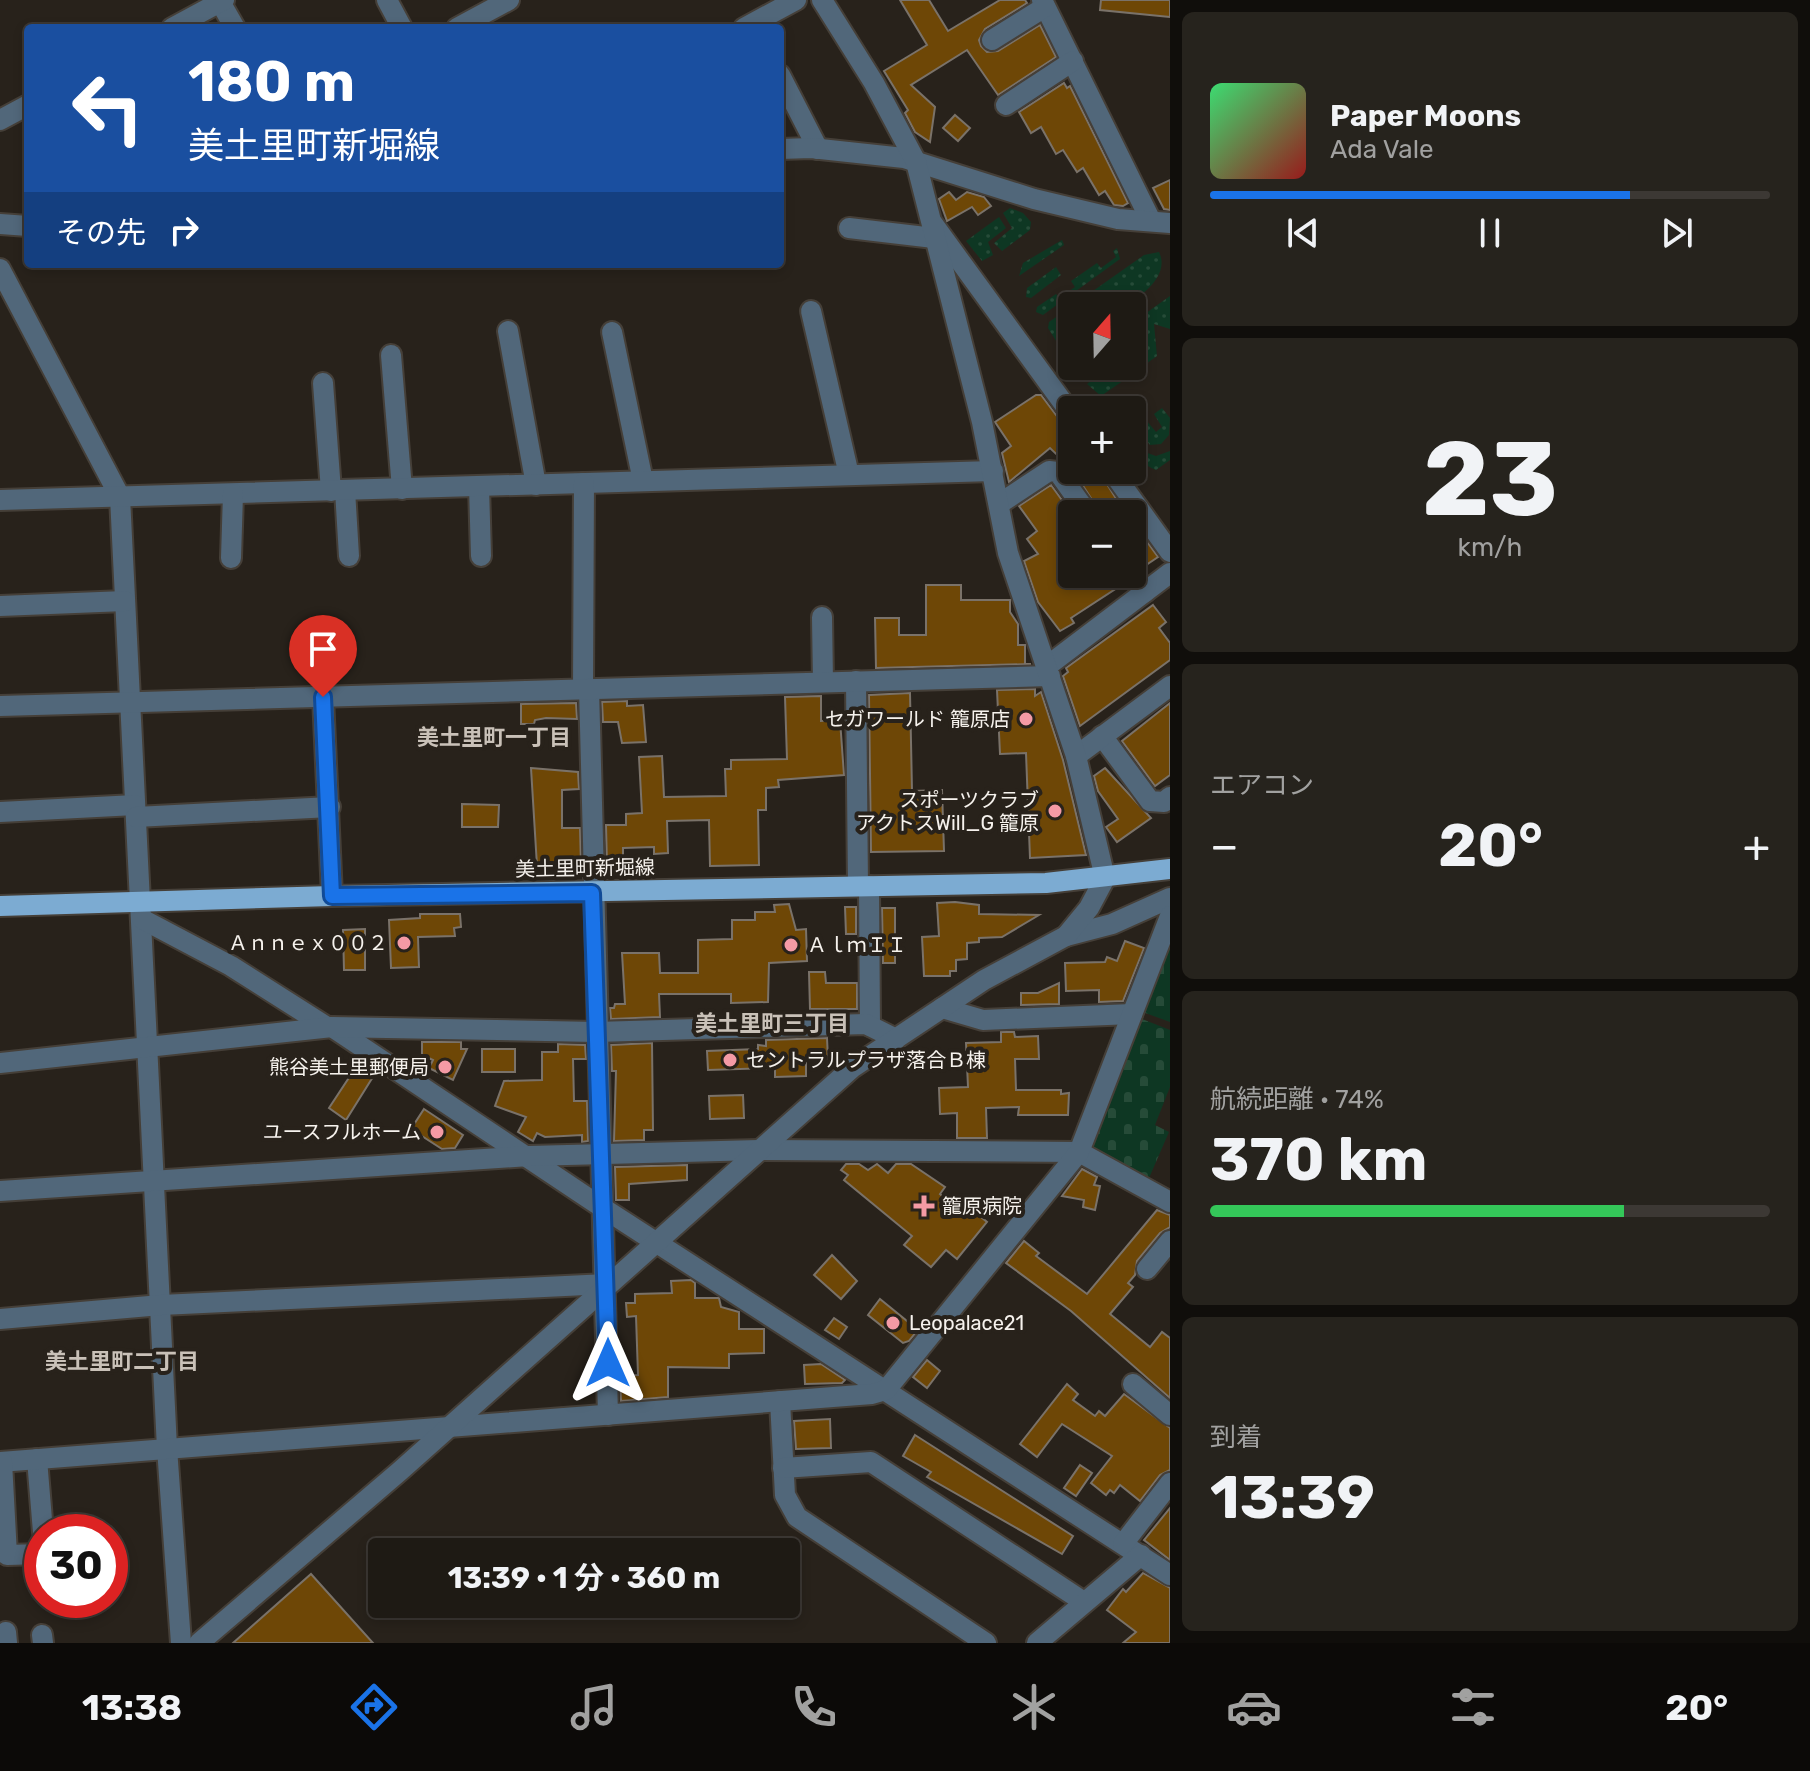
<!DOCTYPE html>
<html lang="ja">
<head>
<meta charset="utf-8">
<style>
	:root { --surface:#1e1a14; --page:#26231d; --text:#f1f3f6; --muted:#a1a1a0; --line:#3c3834; --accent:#1a73e8 }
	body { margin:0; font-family:Rubik,"Noto Sans JP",sans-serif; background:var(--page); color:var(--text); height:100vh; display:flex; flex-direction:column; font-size:30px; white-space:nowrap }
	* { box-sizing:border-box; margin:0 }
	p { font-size:26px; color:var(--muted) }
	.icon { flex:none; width:44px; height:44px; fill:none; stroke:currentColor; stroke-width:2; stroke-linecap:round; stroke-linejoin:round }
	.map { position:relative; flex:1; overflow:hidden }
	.details { display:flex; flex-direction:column; gap:12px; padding:12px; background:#100e0b; width:640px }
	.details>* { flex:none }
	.banner { position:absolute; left:24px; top:24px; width:760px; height:244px; border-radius:8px; box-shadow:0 4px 12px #0003,0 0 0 2px var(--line); background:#1a4fa0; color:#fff; overflow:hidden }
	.needle { width:52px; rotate:20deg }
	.controls { position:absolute; left:1058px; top:292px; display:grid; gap:16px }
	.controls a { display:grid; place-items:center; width:88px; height:88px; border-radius:8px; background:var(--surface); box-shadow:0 4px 12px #0003,0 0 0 2px var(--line); font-size:40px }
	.speed { position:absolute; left:24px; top:1514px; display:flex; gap:16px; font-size:40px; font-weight:700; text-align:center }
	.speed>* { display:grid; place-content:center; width:104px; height:104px; border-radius:50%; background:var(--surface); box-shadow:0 4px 12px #0003,0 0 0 2px var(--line); line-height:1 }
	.speed .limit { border:12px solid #d22; background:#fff; color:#111 }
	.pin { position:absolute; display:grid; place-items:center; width:68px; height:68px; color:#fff; margin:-82px -34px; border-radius:50% 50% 50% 0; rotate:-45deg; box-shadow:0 0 8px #0007 }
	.pin .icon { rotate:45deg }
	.me { position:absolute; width:88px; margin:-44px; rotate:0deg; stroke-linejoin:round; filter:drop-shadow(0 0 6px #0008) }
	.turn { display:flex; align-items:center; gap:28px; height:168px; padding:0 32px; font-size:36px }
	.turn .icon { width:104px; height:104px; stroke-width:2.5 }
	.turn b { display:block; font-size:56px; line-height:68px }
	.then { display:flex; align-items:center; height:76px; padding:0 32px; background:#0003; gap:16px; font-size:30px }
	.big { font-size:60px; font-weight:700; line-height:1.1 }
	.details .widget { flex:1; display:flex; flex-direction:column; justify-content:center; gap:12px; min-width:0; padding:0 28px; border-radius:12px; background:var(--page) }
	.details .dial { align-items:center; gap:0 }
	.dial b { font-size:104px; line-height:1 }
	.song { display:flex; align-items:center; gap:24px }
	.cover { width:96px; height:96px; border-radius:12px; background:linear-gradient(135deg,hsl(140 70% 55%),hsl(0 70% 35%)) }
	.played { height:8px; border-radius:4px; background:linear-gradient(90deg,var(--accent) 75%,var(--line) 75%) }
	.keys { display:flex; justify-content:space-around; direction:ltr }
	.heat { display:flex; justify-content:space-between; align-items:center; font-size:44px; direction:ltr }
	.charge { height:12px; border-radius:6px; background:linear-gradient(90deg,#34c759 74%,var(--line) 0) }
	.trip { position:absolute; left:368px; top:1538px; width:432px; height:80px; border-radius:8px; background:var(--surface); box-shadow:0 4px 12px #0003,0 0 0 2px var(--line); font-weight:700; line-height:80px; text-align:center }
	.menu { display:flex; height:128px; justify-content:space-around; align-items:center; background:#0c0a08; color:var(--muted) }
	.menu .icon { width:56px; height:56px }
	.menu .current { color:var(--accent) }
	.menu b { font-size:36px; color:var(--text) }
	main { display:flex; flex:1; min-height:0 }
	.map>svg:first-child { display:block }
</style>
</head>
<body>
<main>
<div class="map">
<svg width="1170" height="1643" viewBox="0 0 1170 1643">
	<defs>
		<pattern id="grass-dots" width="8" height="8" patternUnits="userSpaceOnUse" patternTransform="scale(2)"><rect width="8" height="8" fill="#0e3723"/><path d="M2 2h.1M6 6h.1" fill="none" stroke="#264b38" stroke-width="1.8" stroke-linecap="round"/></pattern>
		<pattern id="cemetery-stones" width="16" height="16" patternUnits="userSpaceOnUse" patternTransform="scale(2)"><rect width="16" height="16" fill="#0e3723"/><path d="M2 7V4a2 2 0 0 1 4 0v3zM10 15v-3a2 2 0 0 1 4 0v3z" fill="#264b38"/></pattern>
	</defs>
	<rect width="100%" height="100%" fill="#28221b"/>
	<g fill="url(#grass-dots)">
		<polygon points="1010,208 1023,213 1031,222 1030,230 1002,251 994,243 1012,228 1003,213"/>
		<polygon points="999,217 1006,228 988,242 993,255 982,261 966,241"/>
		<polygon points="1062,240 1064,245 1019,276 1023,263"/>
		<polygon points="1117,248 1120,259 1043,315 1036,312 1037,307 1056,294 1059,298 1075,287 1071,281 1097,263 1101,268 1116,257 1113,251"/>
		<path d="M1159,252C1170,274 1144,296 1124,305C1111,311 1087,306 1072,306V342L1066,346L1058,344L1048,328L1049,322L1144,255Z"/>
		<polygon points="1056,267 1061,275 1031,298 1026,297 1027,288"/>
		<polygon points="1170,296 1170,329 1154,324 1157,356 1136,371 1132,367 1136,354 1132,323"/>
		<polygon points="1127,368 1130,376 1101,396 1087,384 1093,379 1110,381 1115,371"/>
		<polygon points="1162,408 1170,418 1169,435 1161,444 1150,445 1135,427 1146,420 1156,432 1162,427 1154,414"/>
		<path d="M1132,441L1139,450L1156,456L1170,451V460L1156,470C1144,465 1132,455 1132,441Z"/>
	</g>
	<g fill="url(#cemetery-stones)">
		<polygon points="1170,931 1170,1022 1137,1010"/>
		<polygon points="1137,1017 1170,1030 1170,1087 1155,1125 1169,1132 1149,1178 1144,1179 1089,1151"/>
	</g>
	<g fill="#6e4706" stroke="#7a7269" stroke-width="2">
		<polygon points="900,0 929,0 948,31 1000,0 1025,0 1027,3 985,29 979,40 981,46 987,52 998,51 1040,25 1056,57 998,95 967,50 911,85 935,107 930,142 915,132 905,113 908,110 884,71 927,45"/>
		<polygon points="1101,0 1170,0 1170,17 1100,10"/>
		<polygon points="1064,83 1067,88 1070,86 1128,203 1123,206 1114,205 1105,191 1099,195 1083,168 1077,172 1063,150 1056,154 1041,127 1031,133 1019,112"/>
		<polygon points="955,115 970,128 958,141 943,128"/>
		<polygon points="1170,180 1170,210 1164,209 1153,188"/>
		<polygon points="949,192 956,200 967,192 984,197 991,206 978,215 972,207 947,221 939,199"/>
		<polygon points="1036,395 1041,395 1062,423 1072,428 1072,469 1050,448 1009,482 1002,453 1011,446 995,422"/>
		<polygon points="1073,470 1098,470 1122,508 1114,514 1101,514"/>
		<polygon points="1051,485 1072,514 1072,526 1059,536 1072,554 1072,574 1119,574 1123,584 1071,618 1074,623 1060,631 1038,602 1024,561 1038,554 1027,539 1037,531 1019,506"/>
		<polygon points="1132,521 1158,557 1143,567 1132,561"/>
		<polygon points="926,585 961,585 961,600 1010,600 1010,612 1018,624 1018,645 1025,645 1025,664 1031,664 876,668 875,618 899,618 899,635 926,635"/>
		<polygon points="1153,605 1166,622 1159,628 1170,643 1170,660 1080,726 1063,676 1068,672 1066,668"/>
		<polygon points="1035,689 1035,696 1041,692 1063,760 1086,855 1030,858 1026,753 1000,754 997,690"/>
		<polygon points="910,693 912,791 942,790 944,851 871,852 869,695"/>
		<polygon points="821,696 821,721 840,720 844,775 778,780 779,787 766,788 766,810 758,810 759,865 710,866 709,820 667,821 668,853 654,854 654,847 623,848 623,866 607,866 606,825 626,825 626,814 642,813 639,757 662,756 664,797 726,796 725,769 731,769 731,760 787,759 785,697"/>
		<polygon points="627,701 627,706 643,705 646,742 622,743 618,722 603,722 602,702"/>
		<polygon points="576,703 577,719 546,718 535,720 534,724 521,724 521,704"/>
		<polygon points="1170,703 1170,775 1155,786 1122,741"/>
		<polygon points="531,768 578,772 579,789 562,790 562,828 580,828 581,866 537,866"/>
		<polygon points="1105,768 1151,818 1117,842 1106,827 1118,819 1098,791 1094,776"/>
		<polygon points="462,804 499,805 498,827 462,827"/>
		<polygon points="955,902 979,905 979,914 1039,915 1002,937 979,938 979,942 967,943 967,959 956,960 956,971 950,971 950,976 924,976 922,937 939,936 937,903"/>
		<polygon points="789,904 796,930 806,929 807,961 769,963 768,1002 731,1003 731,994 659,994 660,1017 611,1019 610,1008 614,1008 615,1004 625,1004 622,953 659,953 660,973 698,973 698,940 732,939 732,920 755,920 755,912 775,912 774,905"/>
		<polygon points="845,907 856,907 856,934 846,934"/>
		<polygon points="882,908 895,908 895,963 883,963"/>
		<polygon points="420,914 460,914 461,927 454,928 455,936 418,937 419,967 391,968 389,920 420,918"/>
		<polygon points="365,929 365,970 344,970 343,930"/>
		<polygon points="1125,941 1144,948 1123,1001 1099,1002 1099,990 1066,991 1065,963 1105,962 1107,957 1117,961"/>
		<polygon points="809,972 825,972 826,983 857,983 857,1009 810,1009"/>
		<polygon points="1059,983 1059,1004 1021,1005 1021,993 1038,993"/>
		<polygon points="1001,1032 1014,1032 1015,1037 1038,1036 1039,1059 1015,1059 1016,1090 1061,1090 1061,1094 1069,1093 1068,1115 1018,1115 1019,1107 986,1108 987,1138 957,1138 957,1113 940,1114 939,1088 968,1087 966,1043 1001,1042"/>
		<polygon points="827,1038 828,1059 806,1059 806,1076 775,1077 775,1068 708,1070 707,1051 758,1049 758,1045 766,1046 766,1040"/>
		<polygon points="422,1042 461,1042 461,1049 467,1049 453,1080 429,1068 433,1060 422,1055"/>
		<polygon points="652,1043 653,1130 644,1130 644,1140 614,1141 616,1071 612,1071 611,1045"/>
		<polygon points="558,1044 585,1045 586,1059 573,1059 574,1101 587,1101 588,1141 582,1142 582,1135 545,1137 537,1133 533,1141 518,1132 526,1117 495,1106 504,1081 542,1080 542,1052 558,1052"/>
		<rect x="482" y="1049" width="33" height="23"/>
		<polygon points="360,1061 376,1072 346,1120 329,1108"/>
		<polygon points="743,1095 744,1118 710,1119 709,1096"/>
		<polygon points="424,1109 463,1135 455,1148 442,1149 411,1129"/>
		<polygon points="846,1164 859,1164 868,1170 877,1164 888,1173 896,1164 911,1164 945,1187 940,1194 960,1211 965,1204 987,1222 957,1259 946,1250 931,1267 904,1245 912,1236 844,1180 848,1175 841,1170"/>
		<polygon points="687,1165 687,1180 629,1184 629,1200 616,1200 615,1167"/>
		<polygon points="1082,1169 1097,1177 1094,1185 1100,1186 1095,1210 1083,1207 1084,1200 1062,1196"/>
		<polygon points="1157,1210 1170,1215 1170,1227 1160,1233 1137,1261 1135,1275 1128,1283 1133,1287 1110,1314 1150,1347 1162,1332 1170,1338 1170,1398 1071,1311 1006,1263 1024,1241 1039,1253 1036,1256 1087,1294"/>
		<polygon points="832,1255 857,1281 841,1299 814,1275"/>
		<polygon points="691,1280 695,1283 695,1298 719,1298 721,1307 739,1312 739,1329 764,1329 764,1353 729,1354 729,1368 668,1367 668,1397 621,1401 620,1376 638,1375 636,1316 627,1317 626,1303 635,1303 635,1294 672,1293 671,1281"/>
		<polygon points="880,1299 918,1330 909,1341 903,1343 868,1315"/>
		<polygon points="834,1318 847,1327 839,1339 825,1330"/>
		<polygon points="927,1360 940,1371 927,1388 913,1377"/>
		<polygon points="821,1364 845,1380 842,1383 805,1384 804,1365"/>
		<polygon points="1067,1384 1078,1394 1073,1400 1095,1416 1099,1411 1105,1416 1124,1394 1170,1428 1170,1470 1160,1475 1140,1501 1120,1485 1114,1493 1110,1490 1106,1495 1091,1483 1112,1456 1062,1424 1037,1457 1020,1444"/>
		<polygon points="830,1419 831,1448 796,1449 794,1421"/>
		<polygon points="915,1435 1073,1536 1062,1554 927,1477 931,1472 903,1456"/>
		<polygon points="1080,1465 1092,1473 1076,1496 1064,1488"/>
		<polygon points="1170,1508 1170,1560 1144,1540"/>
		<polygon points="1143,1573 1170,1588 1170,1643 1123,1643 1136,1632 1107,1610 1123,1589 1126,1592"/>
		<polygon points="311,1574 373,1643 233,1643"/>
	</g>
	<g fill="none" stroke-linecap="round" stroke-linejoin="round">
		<g stroke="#453f38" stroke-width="24">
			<g id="minor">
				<polyline points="219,0 235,28"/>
				<polyline points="387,0 402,28"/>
				<polyline points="1042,0 1151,221"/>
				<polyline points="172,28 224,0"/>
				<polyline points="457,28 509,0"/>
				<polyline points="744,28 796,0"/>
				<polyline points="992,40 1045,7"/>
				<polyline points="780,75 818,149"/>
				<polyline points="1006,105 1073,61"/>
				<polyline points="0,120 28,105"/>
				<polyline points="780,149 811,148 904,158 1034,199 1118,219 1170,223"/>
				<polyline points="0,224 28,226"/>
				<polyline points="933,224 1072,415"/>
				<polyline points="849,228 934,238"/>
				<polyline points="0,269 120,497 167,1448 181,1643"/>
				<polyline points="811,311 849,475"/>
				<polyline points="508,331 536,485"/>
				<polyline points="612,332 643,481"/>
				<polyline points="391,355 402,489"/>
				<polyline points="323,383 331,491"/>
				<polyline points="1111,470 1170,552"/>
				<polyline points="479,486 481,556"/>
				<polyline points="345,490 349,556"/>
				<polyline points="0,500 993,471"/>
				<polyline points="999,504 1049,471 1058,472 1088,514"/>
				<polyline points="231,558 233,494"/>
				<polyline points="1132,574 1145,592"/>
				<polyline points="0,606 125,601"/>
				<polyline points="822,617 823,682"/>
				<polyline points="1046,667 1170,573"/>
				<polyline points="856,681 858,886"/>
				<polyline points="583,688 584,483"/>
				<polyline points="589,688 608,1415"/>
				<polyline points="323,697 332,896"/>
				<polyline points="0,706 1050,676"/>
				<polyline points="1102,736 1150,801 1164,802 1170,797"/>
				<polyline points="1076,756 1170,686"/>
				<polyline points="0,812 135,805"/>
				<polyline points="136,817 330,807"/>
				<polyline points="869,886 870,1026"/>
				<polyline points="142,919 231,966 327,1027"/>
				<polyline points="1066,936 1112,924 1170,898"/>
				<polyline points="942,1008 983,1020 1132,1014"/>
				<polyline points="332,1027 603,1208 1170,1575"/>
				<polyline points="0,1063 332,1027 596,1032 866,1024 896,1039"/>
				<polyline points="0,1191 529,1156 759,1150 1079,1152 1170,1202"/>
				<polyline points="1147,1269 1170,1241"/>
				<polyline points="0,1319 161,1305 607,1284"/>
				<polyline points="1133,1384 1170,1415"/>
				<polyline points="780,1401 785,1495 797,1517 986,1643"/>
				<polyline points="37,1459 43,1532"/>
				<polyline points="0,1462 872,1394 886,1390 1079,1152 1170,916"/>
				<polyline points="2,1462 7,1555 42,1554"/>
				<polyline points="783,1468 871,1462 1084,1602"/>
				<polyline points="1123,1544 1170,1483"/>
				<polyline points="6,1632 7,1643"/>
				<polyline points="42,1635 43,1643"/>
				<polyline points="199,1643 400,1471 852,1068 984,980 1066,936 1089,908 1105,878 1076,756 1008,553 982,422 916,162 874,83 822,0"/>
				<polyline points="1037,1643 1141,1555"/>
			</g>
		</g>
		<g stroke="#453f38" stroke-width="24">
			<polyline id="major" points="0,906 332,896 1046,883 1170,869"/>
		</g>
		<use href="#minor" stroke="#51677a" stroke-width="20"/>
		<use href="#major" stroke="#7cabd2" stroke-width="20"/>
	</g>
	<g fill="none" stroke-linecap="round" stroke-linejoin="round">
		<g stroke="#114b97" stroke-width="20">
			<polyline id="route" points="323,697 332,896 592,893 608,1363"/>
		</g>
		<use href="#route" stroke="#1a73e8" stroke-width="14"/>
	</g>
	<g fill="#f49aa5" stroke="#28221b" stroke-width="3">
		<circle cx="1026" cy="719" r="8"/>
		<circle cx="1055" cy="811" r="8"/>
		<circle cx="404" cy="943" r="8"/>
		<circle cx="791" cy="945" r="8"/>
		<circle cx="730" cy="1060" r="8"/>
		<circle cx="445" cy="1067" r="8"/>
		<circle cx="437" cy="1132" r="8"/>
		<path d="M920 1194h8v8h8v8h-8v8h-8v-8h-8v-8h8z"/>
		<circle cx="893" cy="1323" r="8"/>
	</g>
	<g text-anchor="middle" stroke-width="8" stroke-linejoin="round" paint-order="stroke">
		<g font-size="20" fill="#f6f2ed" stroke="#28221b" text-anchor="end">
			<text x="1010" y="726">セガワールド 籠原店</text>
			<text x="1039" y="807">スポーツクラブ<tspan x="1039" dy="23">アクトスWill_G 籠原</tspan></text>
			<text x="388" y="950">Ａｎｎｅｘ００２</text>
			<text x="807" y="952" text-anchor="start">ＡｌｍＩＩ</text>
			<text x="746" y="1067" text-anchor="start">セントラルプラザ落合Ｂ棟</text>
			<text x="429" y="1074">熊谷美土里郵便局</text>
			<text x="421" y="1139">ユースフルホーム</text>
			<text x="942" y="1213" text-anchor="start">籠原病院</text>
			<text x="909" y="1330" text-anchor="start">Leopalace21</text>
		</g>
		<g font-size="20" fill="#f6f2ed" stroke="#28221b">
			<text transform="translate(585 868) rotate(-1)" y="7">美土里町新堀線</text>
		</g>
		<g font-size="22" font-weight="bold" fill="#c9c1b8" stroke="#28221b">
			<text x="494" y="745">美土里町一丁目</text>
			<text x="772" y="1031">美土里町三丁目</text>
			<text x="122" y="1369">美土里町二丁目</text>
		</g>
	</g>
</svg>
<div class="controls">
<a><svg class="needle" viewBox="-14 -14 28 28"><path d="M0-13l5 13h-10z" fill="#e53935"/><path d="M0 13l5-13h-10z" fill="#a1a1a0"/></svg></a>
<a>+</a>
<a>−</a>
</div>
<div class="speed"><div class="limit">30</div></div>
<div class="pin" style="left:323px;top:697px;background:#d93025"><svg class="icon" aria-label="arrive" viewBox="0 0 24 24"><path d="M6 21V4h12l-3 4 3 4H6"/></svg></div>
<svg class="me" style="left:608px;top:1363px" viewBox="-20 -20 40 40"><path d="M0-17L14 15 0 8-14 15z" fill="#1a73e8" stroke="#fff" stroke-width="4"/></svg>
<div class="trip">13:39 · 1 分 · 360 m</div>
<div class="banner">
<div class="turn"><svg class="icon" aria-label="left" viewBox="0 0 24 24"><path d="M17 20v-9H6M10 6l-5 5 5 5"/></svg><div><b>180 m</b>美土里町新堀線</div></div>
<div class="then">その先<svg class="icon" aria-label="right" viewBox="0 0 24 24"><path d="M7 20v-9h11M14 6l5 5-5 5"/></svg></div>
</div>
</div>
<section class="details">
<div class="widget">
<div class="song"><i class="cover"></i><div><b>Paper Moons</b><p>Ada Vale</p></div></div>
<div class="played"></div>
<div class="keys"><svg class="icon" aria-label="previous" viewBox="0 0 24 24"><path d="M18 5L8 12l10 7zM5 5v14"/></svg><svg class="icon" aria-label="pause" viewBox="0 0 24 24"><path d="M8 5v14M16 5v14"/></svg><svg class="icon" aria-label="next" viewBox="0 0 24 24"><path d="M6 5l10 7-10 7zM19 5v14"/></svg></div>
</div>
<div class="widget dial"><b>23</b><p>km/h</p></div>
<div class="widget"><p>エアコン</p>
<div class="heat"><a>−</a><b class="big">20°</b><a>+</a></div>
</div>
<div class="widget"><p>航続距離 · 74%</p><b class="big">370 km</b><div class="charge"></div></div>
<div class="widget"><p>到着</p><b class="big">13:39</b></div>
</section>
</main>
<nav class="menu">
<b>13:38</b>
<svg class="icon current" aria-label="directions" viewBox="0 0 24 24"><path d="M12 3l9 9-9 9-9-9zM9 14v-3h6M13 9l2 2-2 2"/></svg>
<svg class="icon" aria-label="music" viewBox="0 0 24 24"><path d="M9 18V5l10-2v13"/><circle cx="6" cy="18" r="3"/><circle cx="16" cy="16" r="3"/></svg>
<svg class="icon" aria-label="phone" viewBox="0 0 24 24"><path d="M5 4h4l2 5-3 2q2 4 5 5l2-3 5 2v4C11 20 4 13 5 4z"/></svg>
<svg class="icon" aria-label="climate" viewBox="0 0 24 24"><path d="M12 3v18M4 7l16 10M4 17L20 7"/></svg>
<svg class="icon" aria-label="car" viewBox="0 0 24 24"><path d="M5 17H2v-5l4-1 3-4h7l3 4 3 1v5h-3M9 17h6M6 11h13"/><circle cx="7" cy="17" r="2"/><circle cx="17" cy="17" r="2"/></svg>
<svg class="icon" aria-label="filters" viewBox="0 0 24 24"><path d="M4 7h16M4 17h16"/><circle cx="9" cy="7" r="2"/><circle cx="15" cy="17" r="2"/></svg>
<b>20°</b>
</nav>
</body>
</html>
